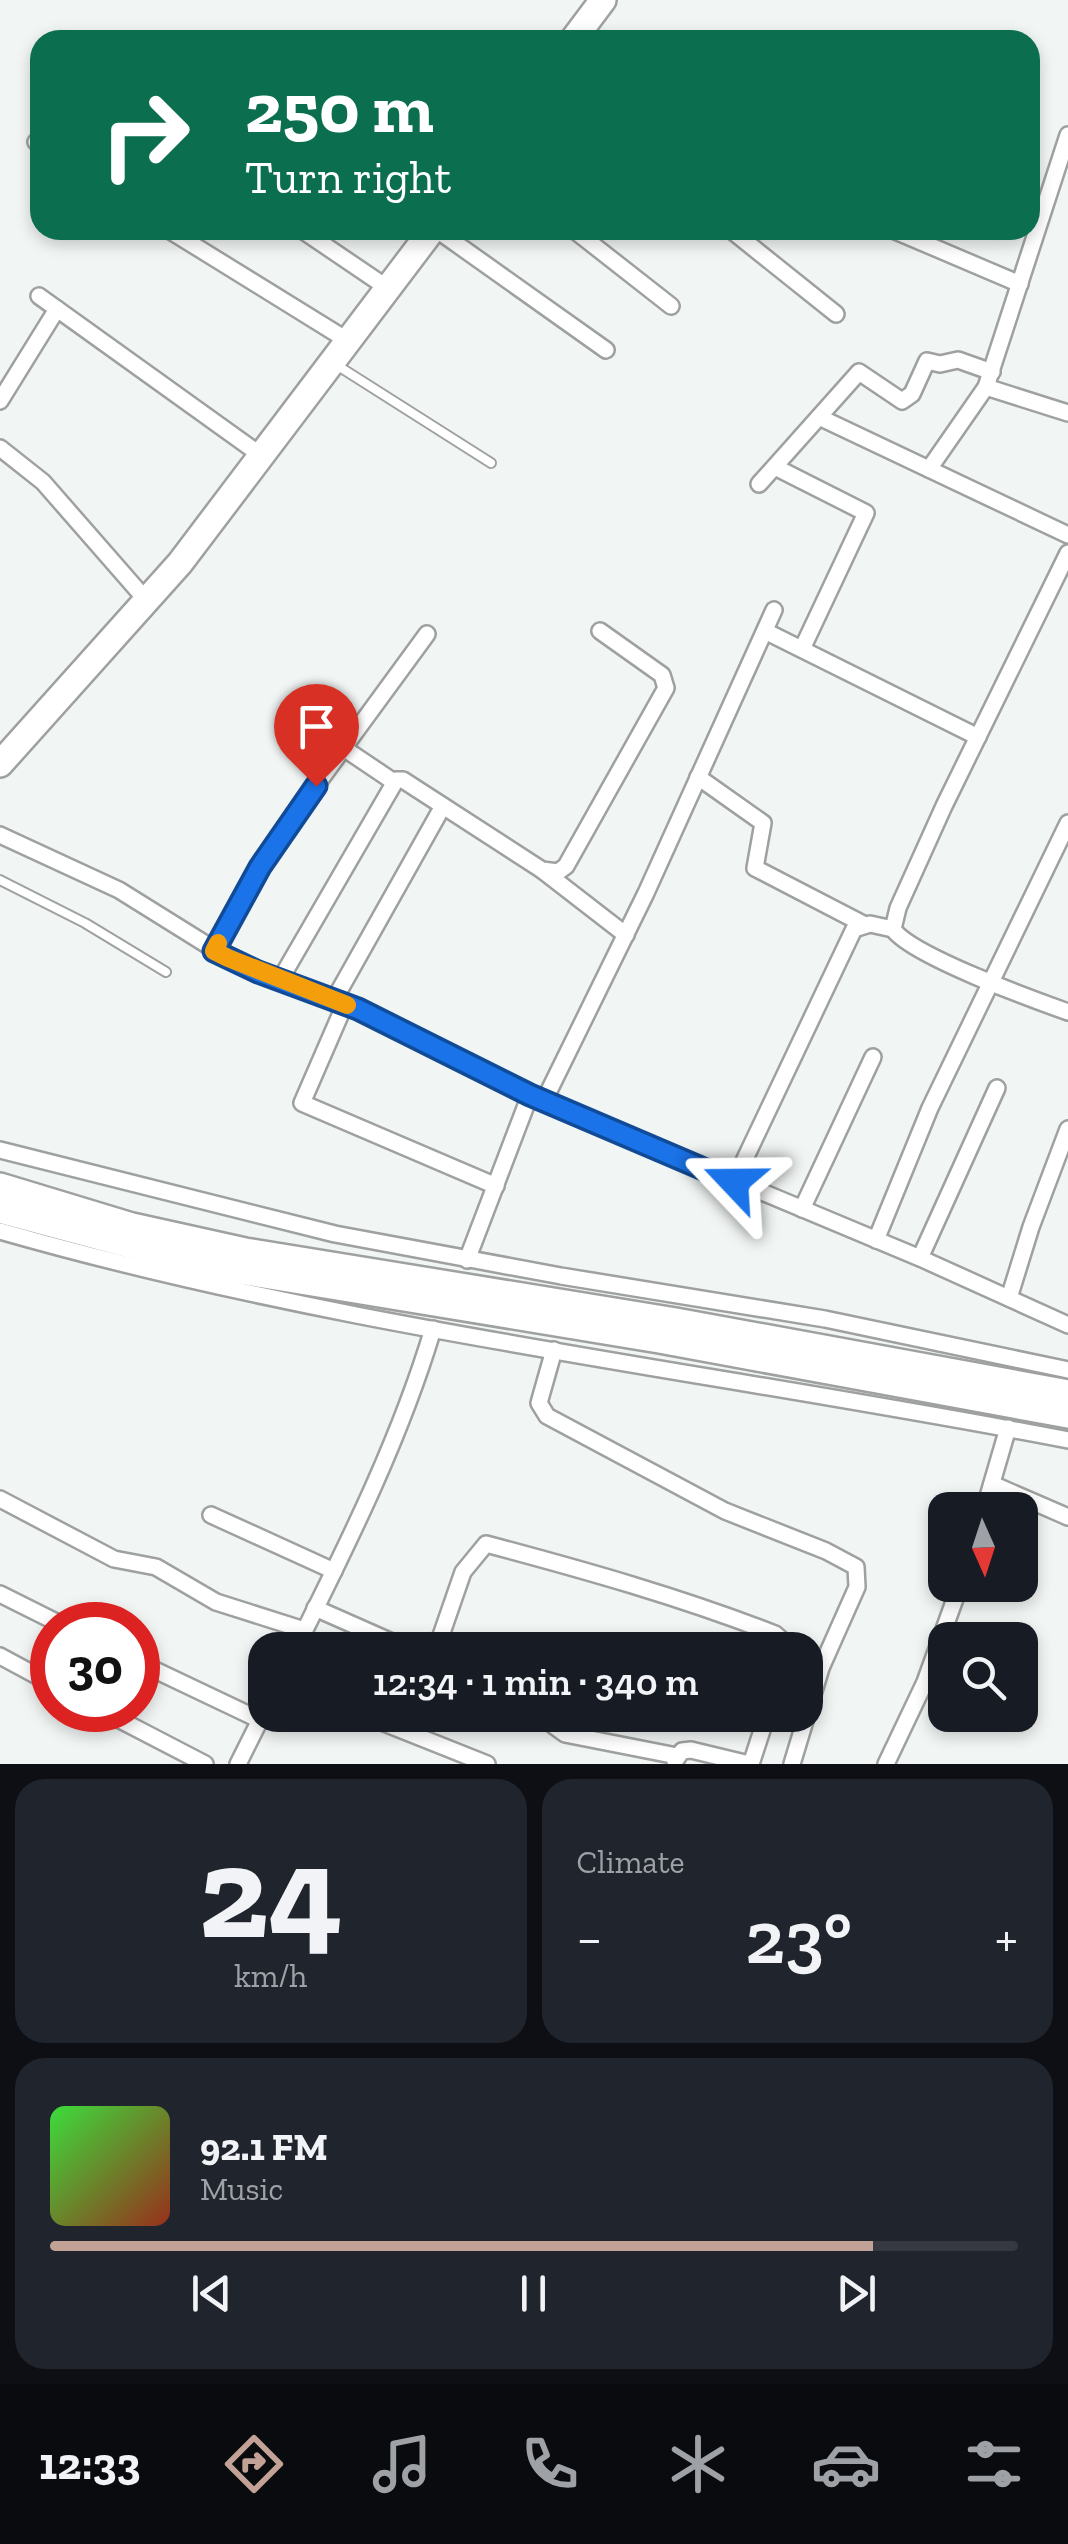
<!DOCTYPE html>
<html lang="en">
<head>
<meta charset="utf-8">
<style>
	:root { --surface:#171b24; --page:#20242c; --text:#f1f3f6; --muted:#9ea1a6; --line:#363941; --accent:#c2a297 }
	body { margin:0; font-family:"Zilla Slab",serif; background:var(--page); color:var(--text); height:100vh; display:flex; flex-direction:column; font-size:38px; white-space:nowrap }
	* { box-sizing:border-box; margin:0 }
	p { font-size:32px; color:var(--muted) }
	.icon { flex:none; width:55px; height:55px; fill:none; stroke:currentColor; stroke-width:2; stroke-linecap:round; stroke-linejoin:round }
	.map { position:relative; height:1764px; overflow:hidden }
	.details { display:flex; flex-direction:column; gap:15px; padding:15px; background:#0d0f14; flex:1 }
	.details>* { flex:none }
	.top-card { position:absolute; left:30px; top:30px; width:1010px; height:210px; border-radius:30px; box-shadow:0 5px 15px #0003; background:#0b6e4f; color:#fff; overflow:hidden }
	.needle { width:65px; rotate:177deg }
	.buttons { position:absolute; left:928px; top:1492px; display:grid; gap:20px }
	.buttons a { display:grid; place-items:center; width:110px; height:110px; border-radius:20px; background:var(--surface); box-shadow:0 5px 15px #0003; font-size:50px }
	.speed { position:absolute; left:30px; top:1602px; display:flex; gap:20px; font-size:50px; font-weight:700; text-align:center }
	.speed>* { display:grid; place-content:center; width:130px; height:130px; border-radius:50%; background:var(--surface); box-shadow:0 5px 15px #0003; line-height:1 }
	.speed .limit { border:15px solid #d22; background:#fff; color:#111 }
	.pin { position:absolute; display:grid; place-items:center; width:85px; height:85px; color:#fff; margin:-102px -42px; border-radius:50% 50% 50% 0; rotate:-45deg; box-shadow:0 0 10px #0007 }
	.pin .icon { rotate:45deg }
	.me { position:absolute; width:110px; margin:-55px; rotate:293deg; stroke-linejoin:round; filter:drop-shadow(0 0 8px #0008) }
	.turn { display:flex; align-items:center; gap:35px; height:210px; padding:0 50px; font-size:45px }
	.turn .icon { width:130px; height:130px; stroke-width:2.5 }
	.turn b { display:block; font-size:70px; line-height:85px }
	.big { font-size:75px; font-weight:600; line-height:1.1 }
	.details .widget { flex:1; display:flex; flex-direction:column; justify-content:center; gap:15px; min-width:0; padding:0 35px; border-radius:30px; background:var(--page) }
	.details .dial { align-items:center; gap:0 }
	.dial b { font-size:130px; line-height:1 }
	.song { display:flex; align-items:center; gap:30px }
	.cover { width:120px; height:120px; border-radius:15px; background:linear-gradient(135deg,hsl(120 70% 55%),hsl(10 70% 35%)) }
	.played { height:10px; border-radius:5px; background:linear-gradient(90deg,var(--accent) 85%,var(--line) 85%) }
	.keys { display:flex; justify-content:space-around; direction:ltr }
	.heat { display:flex; justify-content:space-between; align-items:center; font-size:55px; direction:ltr }
	.details .tiles { flex:1; display:grid; gap:15px; grid-template-columns:1fr 1fr }
	.widget:last-child { grid-column:span 2 }
	.trip { position:absolute; left:248px; top:1632px; width:575px; height:100px; border-radius:30px; background:var(--surface); box-shadow:0 5px 15px #0003; font-weight:600; line-height:100px; text-align:center }
	.tab-bar { display:flex; height:160px; justify-content:space-around; align-items:center; background:#090b0e; color:var(--muted) }
	.tab-bar .icon { width:70px; height:70px }
	.tab-bar .selected { color:var(--accent) }
	.tab-bar b { font-size:45px; color:var(--text) }
	.map>svg:first-child { display:block }
</style>
</head>
<body>
<div class="map">
<svg width="1068" height="1764" viewBox="0 0 1068 1764">
	<rect width="100%" height="100%" fill="#f1f5f3"/>
	<g fill="none" stroke-linecap="round" stroke-linejoin="round">
		<g stroke="#9ea19f" stroke-width="12">
			<g id="service">
				<polyline points="335,364 491,463"/>
				<polyline points="0,880 85,923 166,972"/>
			</g>
		</g>
		<g stroke="#9ea19f" stroke-width="20">
			<g id="minor">
				<polyline points="36,142 40,145"/>
				<polyline points="169,230 350,342"/>
				<polyline points="302,230 389,289"/>
				<polyline points="437,230 606,350"/>
				<polyline points="574,230 671,306"/>
				<polyline points="731,230 836,314"/>
				<polyline points="893,230 1020,284"/>
				<polyline points="39,296 262,456"/>
				<polyline points="986,387 1068,413"/>
				<polyline points="0,401 57,309"/>
				<polyline points="819,417 1068,535"/>
				<polyline points="0,448 43,482 147,601"/>
				<polyline points="775,467 866,513 802,649"/>
				<polyline points="929,469 986,387 1068,135"/>
				<polyline points="759,484 859,372 902,401 912,394 927,361 940,364 958,360 992,372"/>
				<path d="M1068,553L944,806L898,908L893,929C910,955 1034,1000 1068,1012"/>
				<polyline points="765,631 978,737"/>
				<polyline points="345,749 394,782"/>
				<polyline points="698,777 763,823 755,868 863,924"/>
				<polyline points="0,835 119,890 228,958 358,1009 530,1095 920,1258 1068,1325"/>
				<polyline points="542,870 626,935"/>
				<polyline points="214,951 285,828 427,634"/>
				<polyline points="280,980 396,780 403,780 542,870 558,872 566,866 666,688 662,675 600,631"/>
				<polyline points="334,1000 443,806"/>
				<polyline points="345,1004 302,1103 496,1186"/>
				<polyline points="544,1101 646,893 774,610"/>
				<polyline points="0,1150 335,1234 561,1276 825,1319 1068,1370"/>
				<polyline points="734,1182 854,929 870,924 893,929"/>
				<polyline points="802,1209 873,1057"/>
				<path d="M0,1231C349,1331 712,1371 1068,1440"/>
				<polyline points="876,1240 930,1108 1068,823"/>
				<polyline points="920,1258 997,1088"/>
				<polyline points="467,1260 530,1095"/>
				<polyline points="1009,1298 1031,1227 1068,1129"/>
				<polyline points="554,1350 539,1403 547,1416 725,1511 826,1551 856,1567 857,1587 821,1668 792,1764"/>
				<polyline points="992,1484 1068,1517"/>
				<polyline points="0,1499 114,1559 156,1567 216,1602 304,1630"/>
				<polyline points="984,1510 1008,1428"/>
				<polyline points="211,1515 334,1571"/>
				<polyline points="0,1594 62,1625"/>
				<polyline points="315,1608 410,1650"/>
				<path d="M295,1650C347,1545 399,1442 433,1329"/>
				<path d="M436,1650L463,1572L486,1544C584,1570 680,1597 775,1634L783,1641L786,1650"/>
				<polyline points="0,1656 52,1684"/>
				<polyline points="138,1662 260,1720"/>
				<polyline points="101,1710 205,1764"/>
				<polyline points="364,1715 487,1764"/>
				<polyline points="539,1715 565,1734 677,1756"/>
				<polyline points="675,1761 682,1751 691,1750 749,1764"/>
				<polyline points="238,1764 265,1710"/>
				<polyline points="751,1764 767,1715"/>
				<polyline points="886,1764 925,1682 960,1585"/>
			</g>
		</g>
		<g stroke="#9ea19f" stroke-width="30">
			<g id="trunk">
				<polyline points="573,40 603,0"/>
				<polyline points="0,764 180,563 432,230"/>
				<polyline points="0,1186 132,1226 245,1251 676,1321 1068,1393"/>
				<polyline points="0,1210 204,1265 659,1340 1068,1415"/>
			</g>
		</g>
		<use href="#service" stroke="#fff" stroke-width="8"/>
		<use href="#minor" stroke="#fff" stroke-width="15"/>
		<use href="#trunk" stroke="#fff" stroke-width="25"/>
	</g>
	<g fill="none" stroke-linecap="round" stroke-linejoin="round">
		<g stroke="#114b97" stroke-width="25">
			<polyline id="route" points="316,786 260,867 214,951 258,972 358,1009 530,1095 734,1182"/>
		</g>
		<use href="#route" stroke="#1a73e8" stroke-width="18"/>
		<polyline stroke="#f59e0b" stroke-width="18" points="218,943 214,951 228,958 347,1005"/>
	</g>
</svg>
<div class="buttons">
<a><svg class="needle" viewBox="-14 -14 28 28"><path d="M0-13l5 13h-10z" fill="#e53935"/><path d="M0 13l5-13h-10z" fill="#9ea1a6"/></svg></a>
<a><svg class="icon" aria-label="search" viewBox="0 0 24 24"><circle cx="10" cy="10" r="6"/><path d="M15 15l6 6"/></svg></a>
</div>
<div class="speed"><div class="limit">30</div></div>
<div class="pin" style="left:316px;top:786px;background:#d93025"><svg class="icon" aria-label="arrive" viewBox="0 0 24 24"><path d="M6 21V4h12l-3 4 3 4H6"/></svg></div>
<svg class="me" style="left:734px;top:1182px" viewBox="-20 -20 40 40"><path d="M0-17L14 15 0 8-14 15z" fill="#1a73e8" stroke="#fff" stroke-width="4"/></svg>
<div class="trip">12:34 · 1 min · 340 m</div>
<div class="top-card">
<div class="turn"><svg class="icon" aria-label="right" viewBox="0 0 24 24"><path d="M7 20v-9h11M14 6l5 5-5 5"/></svg><div><b>250 m</b>Turn right</div></div>
</div>
</div>
<section class="details">
<div class="tiles">
<div class="widget dial"><b>24</b><p>km/h</p></div>
<div class="widget"><p>Climate</p>
<div class="heat"><a>−</a><b class="big">23°</b><a>+</a></div>
</div>
<div class="widget">
<div class="song"><i class="cover"></i><div><b>92.1 FM</b><p>Music</p></div></div>
<div class="played"></div>
<div class="keys"><svg class="icon" aria-label="previous" viewBox="0 0 24 24"><path d="M18 5L8 12l10 7zM5 5v14"/></svg><svg class="icon" aria-label="pause" viewBox="0 0 24 24"><path d="M8 5v14M16 5v14"/></svg><svg class="icon" aria-label="next" viewBox="0 0 24 24"><path d="M6 5l10 7-10 7zM19 5v14"/></svg></div>
</div>
</div>
</section>
<nav class="tab-bar">
<b>12:33</b>
<svg class="icon selected" aria-label="directions" viewBox="0 0 24 24"><path d="M12 3l9 9-9 9-9-9zM9 14v-3h6M13 9l2 2-2 2"/></svg>
<svg class="icon" aria-label="music" viewBox="0 0 24 24"><path d="M9 18V5l10-2v13"/><circle cx="6" cy="18" r="3"/><circle cx="16" cy="16" r="3"/></svg>
<svg class="icon" aria-label="phone" viewBox="0 0 24 24"><path d="M5 4h4l2 5-3 2q2 4 5 5l2-3 5 2v4C11 20 4 13 5 4z"/></svg>
<svg class="icon" aria-label="climate" viewBox="0 0 24 24"><path d="M12 3v18M4 7l16 10M4 17L20 7"/></svg>
<svg class="icon" aria-label="car" viewBox="0 0 24 24"><path d="M5 17H2v-5l4-1 3-4h7l3 4 3 1v5h-3M9 17h6M6 11h13"/><circle cx="7" cy="17" r="2"/><circle cx="17" cy="17" r="2"/></svg>
<svg class="icon" aria-label="filters" viewBox="0 0 24 24"><path d="M4 7h16M4 17h16"/><circle cx="9" cy="7" r="2"/><circle cx="15" cy="17" r="2"/></svg>
</nav>
</body>
</html>
